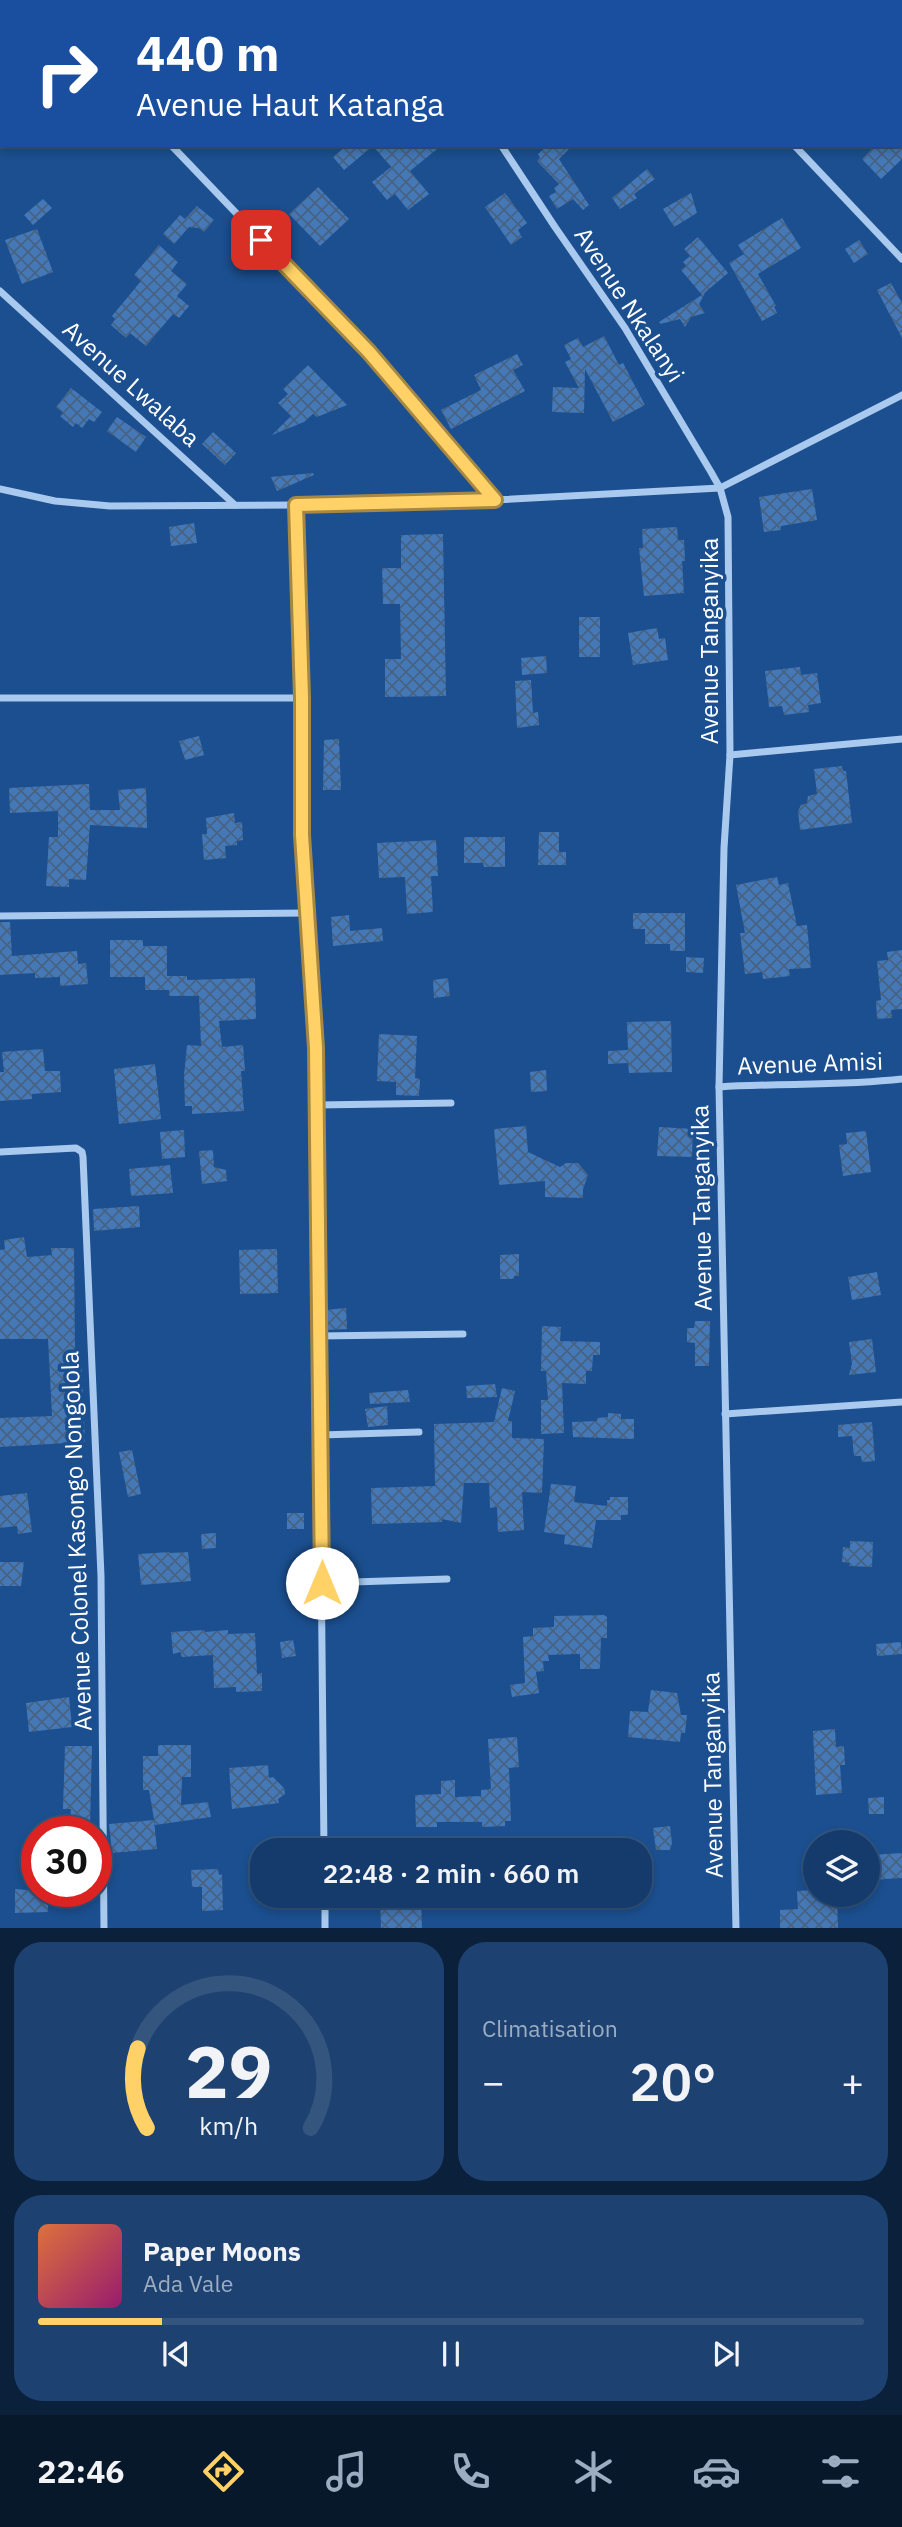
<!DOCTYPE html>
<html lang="fr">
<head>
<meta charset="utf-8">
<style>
	:root { --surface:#143b6b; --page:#1d4271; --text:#f1f3f6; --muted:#9dadc1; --line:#33557e; --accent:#ffd166 }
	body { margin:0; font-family:"IBM Plex Sans",sans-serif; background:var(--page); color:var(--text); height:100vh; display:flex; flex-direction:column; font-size:26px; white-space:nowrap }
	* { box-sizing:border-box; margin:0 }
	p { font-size:23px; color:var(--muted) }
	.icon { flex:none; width:38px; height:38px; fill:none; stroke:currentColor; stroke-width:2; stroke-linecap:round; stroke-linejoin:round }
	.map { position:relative; height:1928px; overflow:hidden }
	.drawer { display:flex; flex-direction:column; gap:14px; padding:14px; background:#0b203b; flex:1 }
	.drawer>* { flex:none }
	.guide { position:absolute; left:0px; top:0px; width:903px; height:147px; box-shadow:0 4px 10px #0003,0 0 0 2px var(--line); background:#1a4fa0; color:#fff; overflow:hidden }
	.fabs { position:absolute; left:803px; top:1830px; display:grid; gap:14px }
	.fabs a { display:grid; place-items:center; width:77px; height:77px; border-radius:50%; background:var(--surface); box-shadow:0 4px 10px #0003,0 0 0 2px var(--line); font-size:35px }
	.speed { position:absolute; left:21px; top:1816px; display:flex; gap:14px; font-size:35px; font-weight:700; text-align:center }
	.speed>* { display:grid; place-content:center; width:91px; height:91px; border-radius:50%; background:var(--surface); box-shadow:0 4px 10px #0003,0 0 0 2px var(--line); line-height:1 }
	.speed .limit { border:10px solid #d22; background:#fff; color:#111 }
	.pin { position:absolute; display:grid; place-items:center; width:60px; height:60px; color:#fff; margin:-30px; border-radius:14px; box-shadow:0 4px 10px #0006 }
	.me { position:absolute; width:77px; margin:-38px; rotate:0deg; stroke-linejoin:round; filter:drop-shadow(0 0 5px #0008) }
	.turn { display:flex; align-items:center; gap:24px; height:147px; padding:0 21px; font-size:32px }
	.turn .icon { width:91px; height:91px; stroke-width:2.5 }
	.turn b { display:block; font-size:49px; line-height:60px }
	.big { font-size:52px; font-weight:600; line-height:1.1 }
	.drawer .widget { flex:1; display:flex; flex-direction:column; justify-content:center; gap:10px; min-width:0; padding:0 24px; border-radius:28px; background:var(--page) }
	.drawer .dial { align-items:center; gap:0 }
	.dial svg { height:182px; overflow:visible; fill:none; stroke:var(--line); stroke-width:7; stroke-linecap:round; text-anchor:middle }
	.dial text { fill:var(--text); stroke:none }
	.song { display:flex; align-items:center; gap:21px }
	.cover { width:84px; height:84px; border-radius:10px; background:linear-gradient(135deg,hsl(20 70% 55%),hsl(320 70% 35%)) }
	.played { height:7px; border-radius:4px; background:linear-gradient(90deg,var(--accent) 15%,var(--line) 15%) }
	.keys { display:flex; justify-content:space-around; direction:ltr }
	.heat { display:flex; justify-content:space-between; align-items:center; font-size:38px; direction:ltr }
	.drawer .tiles { flex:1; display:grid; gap:14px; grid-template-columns:1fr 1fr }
	.widget:last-child { grid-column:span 2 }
	.trip { position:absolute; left:250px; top:1838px; width:402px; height:70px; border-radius:28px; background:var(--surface); box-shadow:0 4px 10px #0003,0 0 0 2px var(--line); font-weight:600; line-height:70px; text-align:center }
	.tab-bar { display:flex; height:112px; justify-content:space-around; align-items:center; background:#08182b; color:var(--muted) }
	.tab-bar .icon { width:49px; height:49px }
	.tab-bar .active { color:var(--accent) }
	.tab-bar b { font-size:32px; color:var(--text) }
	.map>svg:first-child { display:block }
</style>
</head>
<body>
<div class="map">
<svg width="902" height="1929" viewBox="0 0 902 1929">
	<defs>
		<pattern id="building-cross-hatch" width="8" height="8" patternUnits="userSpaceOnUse" patternTransform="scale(1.75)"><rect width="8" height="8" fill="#4478b7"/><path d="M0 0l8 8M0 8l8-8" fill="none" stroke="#486282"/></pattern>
	</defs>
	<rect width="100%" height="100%" fill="#1b4f8f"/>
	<g fill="url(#building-cross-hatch)">
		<polygon points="347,145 442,145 410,171 429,194 408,210 395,194 387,200 372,182 391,167 373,146 344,170 333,157"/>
		<polygon points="548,145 573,145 559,159 589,205 583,210 573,199 557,209 549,196 556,192 554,188 559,184 537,161 540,158 538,154"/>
		<polygon points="876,145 902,145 902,159 881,179 862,159"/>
		<polygon points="647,169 655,179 634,194 637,198 620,209 612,198"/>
		<polygon points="318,187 349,219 320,246 289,214"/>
		<polygon points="505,193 527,223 518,230 522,237 511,245 485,207"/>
		<polygon points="691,193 697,213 674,227 663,209"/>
		<polygon points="43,199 52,208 33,225 24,215"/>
		<polygon points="197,206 214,220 204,232 199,228 189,227 174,244 163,234 180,215 185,219"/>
		<polygon points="782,218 801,248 758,274 776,306 774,306 777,313 762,321 729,263 744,254 738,245"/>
		<polygon points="37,229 53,272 22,284 5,240"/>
		<polygon points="698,237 728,273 702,295 681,270 686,266 683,262 690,256 684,249"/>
		<polygon points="859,240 868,254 854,263 845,249"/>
		<polygon points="159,245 178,262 171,271 187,284 177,296 189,306 179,318 173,314 146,346 130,333 126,338 111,325 115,319 112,316 141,281 134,275"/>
		<polygon points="891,283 902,303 902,338 877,290"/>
		<polygon points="705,293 699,304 705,313 691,317 685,327 680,319 660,324 659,322"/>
		<polygon points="604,336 619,365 623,363 645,405 613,422 585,369 584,413 552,412 553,387 579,388 565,362 571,359 564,345 578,338 583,347"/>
		<polygon points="517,354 523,365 513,370 525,391 451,429 441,410 481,390 474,375"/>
		<polygon points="308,365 347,405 317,417 313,414 304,422 272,435 291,416 278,403 288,394 283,389"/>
		<polygon points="71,388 102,412 94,422 89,419 82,428 76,423 73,427 60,416 63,413 56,407"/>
		<polygon points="117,417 146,437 136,452 107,431"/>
		<polygon points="213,432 236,453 225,465 202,444"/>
		<polygon points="313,473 314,475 277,491 271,477"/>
		<polygon points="812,489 817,520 781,526 781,530 764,532 759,497"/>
		<polygon points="194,523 197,543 171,546 169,527"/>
		<polygon points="677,527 678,540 684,540 685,561 682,561 684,593 644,596 639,548 643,548 642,529"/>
		<polygon points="443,534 446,696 385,697 385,659 401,659 400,604 383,604 382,568 401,568 401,535"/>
		<rect x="579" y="617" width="21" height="40"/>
		<polygon points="657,628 659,639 665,638 668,660 633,665 628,633"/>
		<polygon points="546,656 547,673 522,675 521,658"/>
		<polygon points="800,667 801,675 817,673 821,703 808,705 809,712 784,715 782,706 769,707 765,671"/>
		<polygon points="531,680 533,713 538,712 539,725 517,728 515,681"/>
		<polygon points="199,736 204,755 185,760 179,741"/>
		<polygon points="339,739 341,790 323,790 324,740"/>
		<polygon points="842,766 843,771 846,771 852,823 800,830 798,811 801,805 807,803 808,796 817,794 814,769"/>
		<polygon points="89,784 90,810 120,810 118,790 146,788 147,828 90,825 86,880 69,879 69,887 46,886 49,837 58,837 58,811 10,813 9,788"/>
		<polygon points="234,813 235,823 242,822 243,840 237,841 237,845 225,846 226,858 204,860 202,834 207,834 206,818"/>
		<polygon points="539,832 559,832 559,852 566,852 566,865 538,865"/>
		<polygon points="464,837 505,837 505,867 484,867 483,863 464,863"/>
		<polygon points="436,840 438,876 431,876 433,912 407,914 405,877 379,878 377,843"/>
		<polygon points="777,877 779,885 788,883 797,926 807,925 811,968 789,969 790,976 763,979 762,972 745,974 740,933 745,933 736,885"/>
		<polygon points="633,913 685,913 685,951 670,951 670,944 645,944 645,929 633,929"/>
		<polygon points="349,915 350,931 382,928 383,941 333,946 331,917"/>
		<polygon points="0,922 10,922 12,956 77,951 78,964 86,963 88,984 60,986 60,977 35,978 35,973 0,975"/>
		<polygon points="110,940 143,940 143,946 167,946 167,976 187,976 187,980 255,978 256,1019 219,1021 222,1047 243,1045 245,1071 241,1071 244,1111 192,1114 192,1106 185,1106 184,1075 187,1045 201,1046 199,996 169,996 169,990 145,990 145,977 110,977"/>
		<polygon points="902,950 902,1009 891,1010 892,1018 877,1019 876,1001 881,1000 877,961 888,960 887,952"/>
		<polygon points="686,957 704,958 703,973 686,972"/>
		<polygon points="448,978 450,996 434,998 433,980"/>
		<polygon points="671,1021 672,1072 629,1073 628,1063 608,1064 608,1051 628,1050 627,1022"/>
		<polygon points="379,1034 417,1036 415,1078 420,1079 419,1096 396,1095 396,1082 377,1081"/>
		<polygon points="43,1049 45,1071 60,1071 61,1092 32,1094 32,1099 0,1101 0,1072 4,1072 2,1052"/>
		<polygon points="155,1064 161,1119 119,1124 114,1069"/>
		<polygon points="546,1070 547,1091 531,1092 530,1072"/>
		<polygon points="526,1126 528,1152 560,1167 566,1163 578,1163 588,1175 583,1189 583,1198 545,1197 545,1181 499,1185 494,1129"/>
		<polygon points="659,1127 693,1129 692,1157 657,1156"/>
		<polygon points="184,1130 185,1157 162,1159 160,1132"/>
		<polygon points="866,1131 871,1172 843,1176 839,1145 847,1144 846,1133"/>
		<polygon points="213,1150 214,1167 226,1170 227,1181 202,1184 199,1151"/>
		<polygon points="170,1165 173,1193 131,1196 129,1169"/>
		<polygon points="139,1206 140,1227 94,1231 93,1209"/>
		<polygon points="24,1237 27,1257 52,1255 51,1248 74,1248 75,1355 81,1355 85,1442 0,1447 0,1418 52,1416 48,1339 0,1339 0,1250 5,1249 4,1240"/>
		<polygon points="277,1249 278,1293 240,1294 239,1250"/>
		<polygon points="519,1254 519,1276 514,1276 514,1279 500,1279 500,1255"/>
		<polygon points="877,1272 881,1295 852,1300 848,1277"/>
		<polygon points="346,1308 347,1329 325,1330 325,1310"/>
		<polygon points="695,1321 710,1321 709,1366 695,1366 695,1343 687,1342 687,1328 694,1328"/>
		<polygon points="542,1326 561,1327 560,1341 600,1342 600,1355 593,1355 592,1371 586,1371 586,1384 562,1383 564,1433 541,1434 541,1400 548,1400 546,1371 541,1371"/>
		<polygon points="872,1339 876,1372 849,1375 852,1364 849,1342"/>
		<polygon points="495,1384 497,1397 467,1398 466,1386"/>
		<polygon points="502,1388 515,1391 508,1421 512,1421 512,1438 544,1439 542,1493 522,1492 524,1530 498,1532 497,1507 490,1508 489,1483 464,1483 461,1523 442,1519 442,1522 372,1524 371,1488 435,1486 434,1424 494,1422"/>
		<polygon points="408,1390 410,1402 370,1404 369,1393"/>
		<polygon points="387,1406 388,1425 368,1427 365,1409"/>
		<polygon points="608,1413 621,1414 621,1419 634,1419 634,1439 573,1437 572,1422 597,1421 597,1418 608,1417"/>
		<polygon points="872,1422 875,1461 862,1462 861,1456 854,1456 852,1436 838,1437 838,1425"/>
		<polygon points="132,1450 141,1494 128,1497 119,1452"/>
		<polygon points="551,1484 576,1486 574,1502 607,1506 607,1500 610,1500 610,1497 628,1497 628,1515 621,1515 621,1520 596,1520 592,1548 564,1544 565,1535 544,1532"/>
		<polygon points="27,1493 32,1532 18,1534 17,1526 0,1528 0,1496"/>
		<rect x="287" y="1513" width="17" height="16"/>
		<polygon points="216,1533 216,1548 202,1549 201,1534"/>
		<polygon points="850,1541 873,1542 872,1567 849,1566 850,1563 842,1562 843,1547 850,1548"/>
		<polygon points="170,1552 170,1553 188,1552 191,1581 141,1585 138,1554"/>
		<polygon points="0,1562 24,1562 21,1586 0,1586"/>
		<polygon points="604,1615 607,1617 607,1638 601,1638 600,1669 580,1669 580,1654 548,1655 549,1661 543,1661 544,1671 536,1672 539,1693 512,1697 510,1685 525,1683 523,1637 533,1636 533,1628 554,1627 554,1616"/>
		<polygon points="204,1630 205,1632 228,1630 228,1634 255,1633 257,1674 262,1673 262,1691 236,1692 236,1687 214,1688 213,1655 182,1657 180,1652 173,1654 171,1632"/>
		<polygon points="293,1640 296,1656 282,1658 280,1642"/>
		<polygon points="901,1642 902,1654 877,1656 876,1644"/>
		<polygon points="651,1690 677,1693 681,1715 687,1715 685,1733 681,1733 680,1742 628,1737 630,1711 648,1712"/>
		<polygon points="69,1697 72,1727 29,1732 26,1703"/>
		<polygon points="835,1729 836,1747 844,1746 845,1765 840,1765 842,1793 816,1795 813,1731"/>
		<polygon points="517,1737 519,1767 509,1768 511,1821 505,1821 505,1826 482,1827 482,1822 437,1822 437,1827 416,1827 415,1795 441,1794 441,1781 455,1780 455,1797 481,1796 481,1790 491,1789 488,1739"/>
		<polygon points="158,1745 191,1745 191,1777 182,1777 181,1805 208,1802 211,1817 155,1825 149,1790 143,1790 143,1756 158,1756"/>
		<polygon points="65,1746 92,1746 90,1825 70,1825 71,1809 63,1809"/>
		<polygon points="268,1765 269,1778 273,1777 284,1788 285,1794 278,1799 279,1803 232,1809 229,1768"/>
		<polygon points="884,1797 884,1814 869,1814 868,1798"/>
		<polygon points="154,1820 157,1849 112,1853 109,1824"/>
		<polygon points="670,1826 672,1843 670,1850 656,1850 653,1828"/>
		<polygon points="902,1853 902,1878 871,1880 870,1855"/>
		<polygon points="218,1869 219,1875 222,1874 223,1910 202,1911 202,1887 192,1887 191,1870"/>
		<polygon points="15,1889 48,1892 48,1912 15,1913"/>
		<polygon points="816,1890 816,1895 837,1895 838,1929 780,1929 780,1910 798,1909 797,1891"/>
		<polygon points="380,1895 421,1895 422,1929 381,1929"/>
	</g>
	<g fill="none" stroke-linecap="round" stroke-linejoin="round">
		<g stroke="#a9c9ee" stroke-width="7">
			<polyline points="19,0 20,2"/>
			<polyline points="324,0 326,2"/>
			<polyline points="660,0 662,2"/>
			<polyline points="635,2 637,0"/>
			<polyline points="171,145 369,352 495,500"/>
			<polyline points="501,145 555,227 625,328 711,472 720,488 728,517 730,755 724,848 719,1087 736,1929"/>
			<polyline points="794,145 902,259"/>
			<polyline points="0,291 235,505"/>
			<polyline points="0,489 55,501 110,506 296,505 495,500 720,488 902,395"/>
			<polyline points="296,505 302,698 302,835 316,1048 324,1850"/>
			<polyline points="0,698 302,698"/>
			<polyline points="730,755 902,739"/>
			<polyline points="0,916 307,913"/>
			<path d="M719,1087C780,1083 842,1086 902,1079"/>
			<polyline points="317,1105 451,1103"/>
			<polyline points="0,1152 76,1148 82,1152 83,1157 101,1576 104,1929"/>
			<polyline points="319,1336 463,1334"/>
			<polyline points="725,1414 902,1402"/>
			<polyline points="321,1435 419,1432"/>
			<polyline points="322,1583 447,1579"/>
			<polyline points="325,1895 325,1929"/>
		</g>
	</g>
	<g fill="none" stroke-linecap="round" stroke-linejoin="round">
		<g stroke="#a68842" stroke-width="18">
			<polyline id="route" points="261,240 369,352 495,500 296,505 302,698 302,835 316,1048 322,1583"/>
		</g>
		<use href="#route" stroke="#ffd166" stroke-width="12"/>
	</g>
	<g text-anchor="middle" stroke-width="7" stroke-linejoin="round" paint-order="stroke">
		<g font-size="24" fill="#fff" stroke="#1b4f8f">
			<text transform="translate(629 305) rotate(57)" y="8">Avenue Nkalanyi</text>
			<text transform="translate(131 384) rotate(42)" y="8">Avenue Lwalaba</text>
			<text transform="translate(710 641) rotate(-90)" y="8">Avenue Tanganyika</text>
			<text transform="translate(810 1064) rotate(-2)" y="8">Avenue Amisi</text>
			<text transform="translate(702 1208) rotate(-91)" y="8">Avenue Tanganyika</text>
			<text transform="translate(77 1541) rotate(-92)" y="8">Avenue Colonel Kasongo Nongolola</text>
			<text transform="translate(713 1775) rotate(-91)" y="8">Avenue Tanganyika</text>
		</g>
	</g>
</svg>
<div class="fabs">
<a><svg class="icon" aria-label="layers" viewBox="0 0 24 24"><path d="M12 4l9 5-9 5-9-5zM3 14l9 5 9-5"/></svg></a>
</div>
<div class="speed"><div class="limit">30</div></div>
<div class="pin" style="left:261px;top:240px;background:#d93025"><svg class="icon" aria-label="arrive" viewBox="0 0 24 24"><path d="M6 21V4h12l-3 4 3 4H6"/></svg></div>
<svg class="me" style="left:322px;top:1583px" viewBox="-20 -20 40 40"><circle r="19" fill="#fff"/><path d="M0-13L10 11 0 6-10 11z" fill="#ffd166"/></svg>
<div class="trip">22:48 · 2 min · 660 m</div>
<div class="guide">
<div class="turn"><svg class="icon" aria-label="right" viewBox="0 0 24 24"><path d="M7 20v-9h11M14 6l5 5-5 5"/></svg><div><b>440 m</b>Avenue Haut Katanga</div></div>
</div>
</div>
<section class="drawer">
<div class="tiles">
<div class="widget dial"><svg viewBox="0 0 100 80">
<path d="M14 69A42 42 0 1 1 86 69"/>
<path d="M14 69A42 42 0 0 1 10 34" stroke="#ffd166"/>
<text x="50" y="56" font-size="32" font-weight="700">29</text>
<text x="50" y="72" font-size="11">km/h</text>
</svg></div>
<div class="widget"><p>Climatisation</p>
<div class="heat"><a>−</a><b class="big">20°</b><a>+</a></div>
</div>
<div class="widget">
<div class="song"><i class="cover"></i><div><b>Paper Moons</b><p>Ada Vale</p></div></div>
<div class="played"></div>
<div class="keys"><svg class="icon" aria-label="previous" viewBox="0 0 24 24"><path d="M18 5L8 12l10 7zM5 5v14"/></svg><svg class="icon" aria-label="pause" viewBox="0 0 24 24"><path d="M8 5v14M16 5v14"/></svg><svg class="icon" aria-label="next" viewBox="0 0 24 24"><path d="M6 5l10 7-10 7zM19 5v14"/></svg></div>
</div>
</div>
</section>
<nav class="tab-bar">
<b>22:46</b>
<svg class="icon active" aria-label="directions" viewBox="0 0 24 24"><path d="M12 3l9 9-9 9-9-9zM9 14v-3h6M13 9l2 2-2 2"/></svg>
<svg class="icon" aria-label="music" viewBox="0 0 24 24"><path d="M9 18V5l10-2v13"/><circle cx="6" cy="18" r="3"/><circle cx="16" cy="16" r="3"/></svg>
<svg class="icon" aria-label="phone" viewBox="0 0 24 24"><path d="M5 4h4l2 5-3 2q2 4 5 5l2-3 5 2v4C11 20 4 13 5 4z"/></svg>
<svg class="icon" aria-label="climate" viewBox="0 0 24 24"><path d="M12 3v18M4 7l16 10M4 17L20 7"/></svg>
<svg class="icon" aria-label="car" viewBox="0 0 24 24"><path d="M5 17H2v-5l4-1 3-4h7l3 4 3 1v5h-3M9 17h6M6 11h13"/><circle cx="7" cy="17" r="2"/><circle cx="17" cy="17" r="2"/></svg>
<svg class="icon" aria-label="filters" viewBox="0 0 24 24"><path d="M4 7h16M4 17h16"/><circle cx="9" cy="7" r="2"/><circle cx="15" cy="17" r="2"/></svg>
</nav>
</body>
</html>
